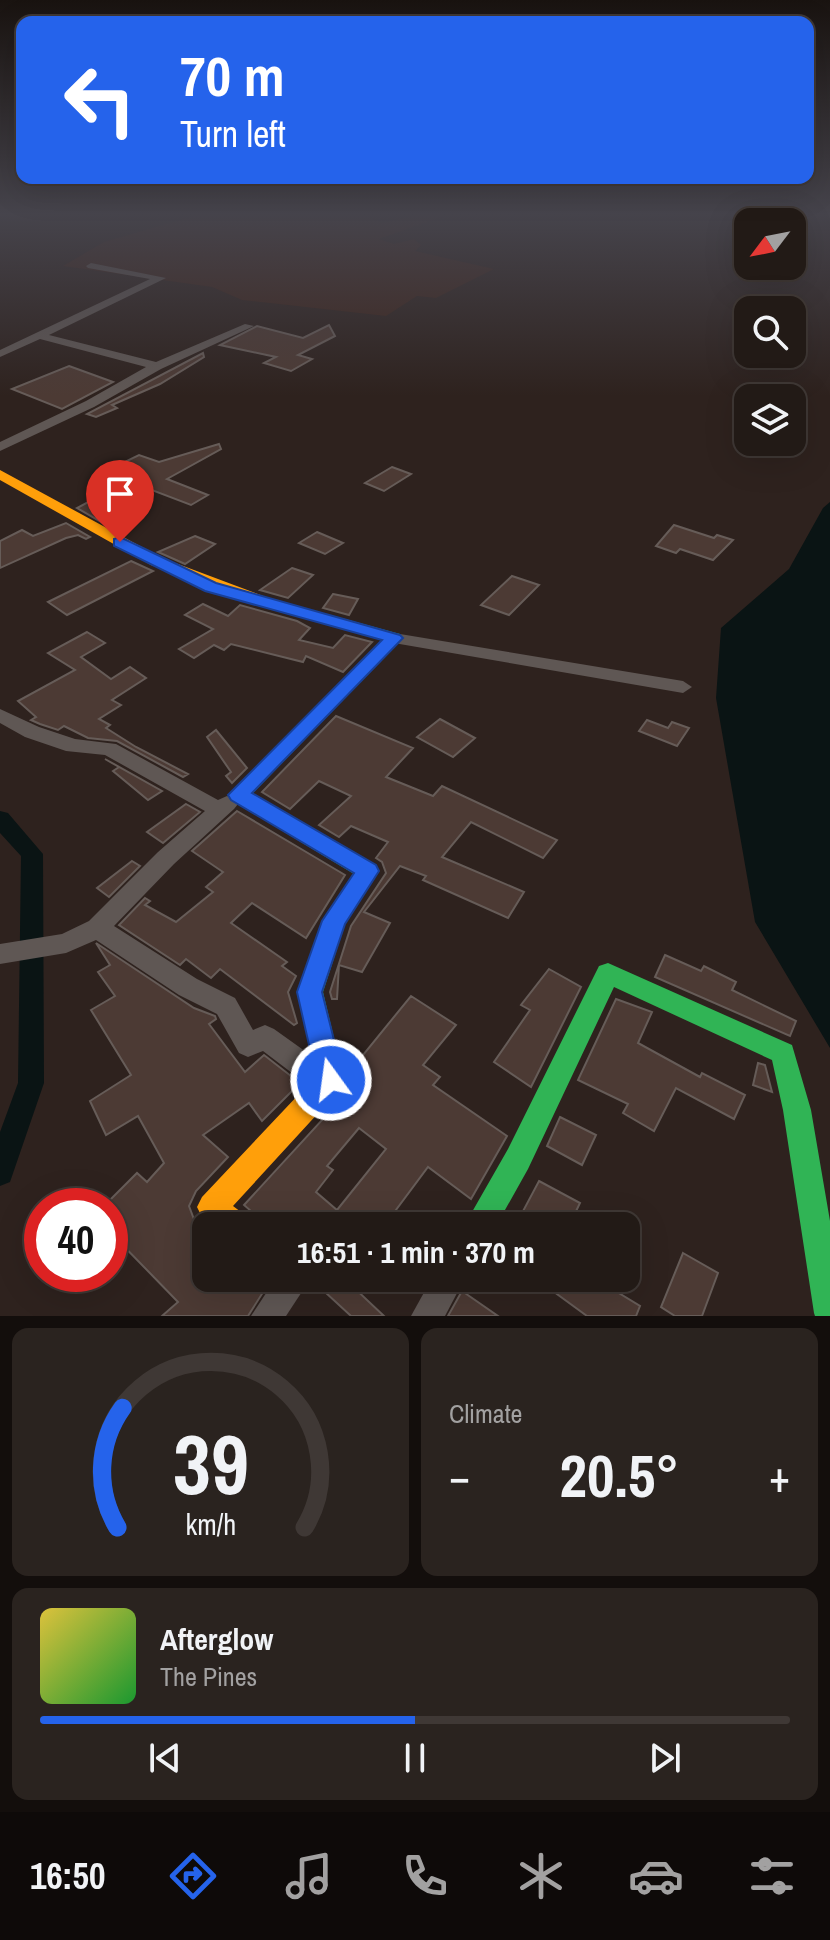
<!DOCTYPE html>
<html lang="en">
<head>
<meta charset="utf-8">
<style>
	:root { --surface:#221a16; --page:#2a231f; --text:#f1f3f6; --muted:#a2a1a1; --line:#3f3835; --accent:#2563eb }
	body { margin:0; font-family:"Archivo Narrow",sans-serif; background:var(--page); color:var(--text); height:100vh; display:flex; flex-direction:column; font-size:30px; white-space:nowrap }
	* { box-sizing:border-box; margin:0 }
	p { font-size:26px; color:var(--muted) }
	.icon { flex:none; width:44px; height:44px; fill:none; stroke:currentColor; stroke-width:2; stroke-linecap:round; stroke-linejoin:round }
	.map { position:relative; height:1316px; overflow:hidden }
	.details { display:flex; flex-direction:column; gap:12px; padding:12px; background:#130e0c; flex:1 }
	.details>* { flex:none }
	.banner { position:absolute; left:16px; top:16px; width:798px; height:168px; border-radius:16px; box-shadow:0 8px 32px #0002,0 0 0 2px var(--line); background:#2563eb; color:#fff; overflow:hidden }
	.needle { width:52px; rotate:238deg }
	.controls { position:absolute; left:734px; top:208px; display:grid; gap:16px }
	.controls a { display:grid; place-items:center; width:72px; height:72px; border-radius:16px; background:var(--surface); box-shadow:0 8px 32px #0002,0 0 0 2px var(--line); font-size:40px }
	.speed { position:absolute; left:24px; top:1188px; display:flex; gap:16px; font-size:40px; font-weight:700; text-align:center }
	.speed>* { display:grid; place-content:center; width:104px; height:104px; border-radius:50%; background:var(--surface); box-shadow:0 8px 32px #0002,0 0 0 2px var(--line); line-height:1 }
	.speed .limit { border:12px solid #d22; background:#fff; color:#111 }
	.pin { position:absolute; display:grid; place-items:center; width:68px; height:68px; color:#fff; margin:-82px -34px; border-radius:50% 50% 50% 0; rotate:-45deg; box-shadow:0 0 8px #0007 }
	.pin .icon { rotate:45deg }
	.me { position:absolute; width:88px; margin:-44px; rotate:346deg; stroke-linejoin:round; filter:drop-shadow(0 0 6px #0008) }
	.turn { display:flex; align-items:center; gap:28px; height:168px; padding:0 32px; font-size:36px }
	.turn .icon { width:104px; height:104px; stroke-width:2.5 }
	.turn b { display:block; font-size:56px; line-height:68px }
	.big { font-size:60px; font-weight:700; line-height:1.1 }
	.details .card { flex:1; display:flex; flex-direction:column; justify-content:center; gap:12px; min-width:0; padding:0 28px; border-radius:16px; background:var(--page) }
	.details .dial { align-items:center; gap:0 }
	.dial svg { height:208px; overflow:visible; fill:none; stroke:var(--line); stroke-width:7; stroke-linecap:round; text-anchor:middle }
	.dial text { fill:var(--text); stroke:none }
	.song { display:flex; align-items:center; gap:24px }
	.cover { width:96px; height:96px; border-radius:12px; background:linear-gradient(135deg,hsl(50 70% 55%),hsl(130 70% 35%)) }
	.played { height:8px; border-radius:4px; background:linear-gradient(90deg,var(--accent) 50%,var(--line) 50%) }
	.keys { display:flex; justify-content:space-around; direction:ltr }
	.heat { display:flex; justify-content:space-between; align-items:center; font-size:44px; direction:ltr }
	.details .tiles { flex:1; display:grid; gap:12px; grid-template-columns:1fr 1fr }
	.card:last-child { grid-column:span 2 }
	.trip { position:absolute; left:192px; top:1212px; width:448px; height:80px; border-radius:16px; background:var(--surface); box-shadow:0 8px 32px #0002,0 0 0 2px var(--line); font-weight:700; line-height:80px; text-align:center }
	.menu { display:flex; height:128px; justify-content:space-around; align-items:center; background:#0e0a09; color:var(--muted) }
	.menu .icon { width:56px; height:56px }
	.menu .active { color:var(--accent) }
	.menu b { font-size:36px; color:var(--text) }
	.map>svg:first-child { display:block }
</style>
</head>
<body>
<div class="map">
<svg width="830" height="1316" viewBox="0 0 830 1316">
	<rect width="100%" height="100%" fill="#2e221e"/>
	<polygon fill="#3d241b" points="208,212 356,212 382,223 431,212 444,216 379,239 394,244 414,239 421,245 415,251 494,269 436,298 417,296 386,316 242,300 212,287 63,266 104,242"/>
	<polygon fill="#0a1414" points="830,502 830,1048 755,922 716,698 721,628 789,569 823,508"/>
	<g fill="none" stroke-linecap="round" stroke-linejoin="round">
		<polygon fill="#0a1414" fill-rule="evenodd" points="0,811 8,813 43,854 44,1083 10,1182 0,1186 0,1132 18,1083 21,856 0,833"/>
	</g>
	<g fill="#4c3a34" stroke="#665c58" stroke-width="2" fill-rule="evenodd">
		<polygon points="329,325 335,336 298,355 312,359 291,371 264,363 276,357 220,345 257,326 303,338"/>
		<polygon points="203,353 204,357 160,384 112,405 117,408 96,417 87,414"/>
		<polygon points="69,366 113,382 62,409 12,389"/>
		<polygon points="219,444 221,449 167,479 208,495 191,505 152,490 115,510 113,512 126,518 110,527 77,508 122,484 100,474 139,455 159,462"/>
		<polygon points="392,467 411,474 384,491 365,483"/>
		<polygon points="66,523 90,537 86,539 78,535 66,538 0,568 0,541 22,530 33,536"/>
		<polygon points="674,525 714,538 717,535 733,540 713,560 680,549 676,553 656,546"/>
		<polygon points="317,532 343,543 325,554 299,543"/>
		<polygon points="195,536 215,544 185,564 158,552"/>
		<polygon points="131,561 153,571 67,615 48,602"/>
		<polygon points="292,568 313,575 288,598 260,590"/>
		<polygon points="512,576 539,585 509,615 481,605"/>
		<polygon points="333,594 358,599 349,615 323,608"/>
		<polygon points="203,604 228,616 240,605 297,621 310,628 299,640 333,648 345,635 372,642 343,672 306,656 303,662 231,644 224,650 214,645 194,658 179,649 213,629 185,615"/>
		<polygon points="87,632 105,643 81,657 111,679 130,667 146,678 112,700 121,705 99,719 110,725 106,728 136,747 188,774 183,777 117,741 88,738 64,726 58,730 40,724 31,720 36,717 18,701 75,670 48,653"/>
		<polygon points="336,716 413,748 386,777 433,796 442,786 557,840 543,858 471,822 442,857 524,892 508,918 423,880 426,876 400,866 364,912 390,923 362,972 339,965 337,999 332,999 330,992 351,926 386,873 382,862 376,858 388,842 351,826 339,837 319,825 351,796 319,781 290,809 262,792"/>
		<polygon points="440,719 475,738 453,757 417,737"/>
		<polygon points="647,720 668,728 672,722 689,728 677,746 639,731"/>
		<polygon points="216,730 247,768 232,783 226,776 231,772 207,737"/>
		<polygon points="105,759 162,791 148,800 113,771 119,767"/>
		<polygon points="186,804 200,812 163,843 147,832"/>
		<polygon points="237,811 345,875 306,938 252,903 231,923 287,962 282,966 296,976 288,992 297,1023 294,1025 220,969 211,978 186,959 180,965 119,925 145,898 150,901 145,905 176,922 213,892 206,887 223,872 192,851"/>
		<polygon points="132,861 140,866 109,897 97,888"/>
		<polygon points="96,943 194,1008 215,1016 216,1019 209,1024 245,1072 264,1055 300,1083 262,1121 249,1103 203,1135 228,1157 196,1191 189,1206 195,1222 206,1231 206,1278 272,1278 248,1316 162,1316 178,1302 110,1232 110,1200 137,1173 147,1182 164,1163 138,1116 106,1135 90,1101 131,1075 91,1010 115,996 98,972 110,965"/>
		<polygon points="665,955 701,971 704,966 736,982 732,990 796,1021 790,1036 655,977"/>
		<polygon points="549,969 581,987 531,1087 494,1062 530,1010 521,1005"/>
		<path d="M411,996L456,1025L423,1065L440,1077L433,1085L507,1136L471,1199L428,1167L384,1226H257L251,1211L244,1205L346,1094L352,1081L350,1071ZM359,1128L386,1149L337,1210L316,1192L333,1170L327,1166Z"/>
		<polygon points="616,999 652,1012 638,1043 700,1077 702,1073 745,1095 734,1119 676,1088 654,1131 623,1113 628,1104 578,1080"/>
		<polygon points="758,1063 765,1065 772,1092 753,1085"/>
		<polygon points="560,1117 596,1135 582,1165 547,1146"/>
		<polygon points="539,1181 580,1203 569,1226 545,1226 522,1213"/>
		<polygon points="683,1253 718,1273 702,1316 675,1316 661,1307"/>
		<polygon points="314,1278 355,1278 350,1284 384,1316 351,1316 313,1281"/>
		<polygon points="535,1278 594,1278 640,1306 636,1316 587,1316"/>
		<polygon points="462,1291 498,1316 448,1316"/>
	</g>
	<g fill="none" stroke-linecap="round" stroke-linejoin="round">
		<g fill="#5f5754" fill-rule="evenodd">
			<polygon points="91,263 166,278 49,335 156,362 245,324 254,326 161,369 94,407 0,451 0,442 86,401 146,367 40,339 0,357 0,350 150,279 88,268 86,266"/>
			<polygon points="394,633 683,681 692,687 683,693 388,642 385,638"/>
			<polygon points="0,709 39,727 75,739 116,744 218,800 227,796 234,799 238,804 234,809 174,864 114,926 197,979 235,998 253,1030 265,1025 274,1029 337,1074 340,1083 337,1092 327,1095 317,1092 263,1051 248,1057 239,1053 217,1014 179,995 96,940 66,953 0,964 0,944 62,934 89,921 158,852 205,811 105,755 66,751 25,737 0,723"/>
			<polygon points="276,1278 311,1278 286,1316 251,1316"/>
			<polygon points="432,1278 465,1278 445,1316 411,1316"/>
		</g>
		<g fill="#30b455" fill-rule="evenodd">
			<path d="M257,595L400,634L403,638L252,794L376,865L379,871L345,924L323,992L344,1080C338,1094 326,1108 311,1114L301,1110L297,1101L301,1092L317,1076L297,992L322,921L354,874L231,800L228,795L382,640L251,604L249,600Z"/>
			<polygon points="608,963 792,1045 811,1110 830,1221 830,1316 815,1316 814,1313 783,1110 772,1060 614,987 528,1169 496,1226 464,1226 508,1149 599,966"/>
		</g>
		<g fill="#ff9f0a" fill-rule="evenodd">
			<polygon points="0,470 162,558 263,596 265,600 263,604 251,604 151,565 0,480"/>
			<polygon points="311,1088 321,1092 325,1101 321,1110 233,1206 245,1215 249,1226 211,1226 202,1217 197,1207 202,1197 301,1092"/>
		</g>
	</g>
	<linearGradient id="sky" x2="0" y2="1"><stop stop-color="#191310"/><stop offset="0.54" stop-color="#46444c"/><stop offset="1" stop-color="#46444c" stop-opacity="0"/></linearGradient>
	<rect width="830" height="396" fill="url(#sky)"/>
	<polygon fill="#2563eb" stroke="#184099" stroke-width="2" points="120,537 216,583 400,635 403,638 252,793 376,865 379,871 345,924 322,992 344,1080 340,1088 331,1092 321,1088 317,1080 297,992 322,921 354,873 231,800 228,795 382,640 205,591 114,546 114,539"/>
</svg>
<div class="controls">
<a><svg class="needle" viewBox="-14 -14 28 28"><path d="M0-13l5 13h-10z" fill="#e53935"/><path d="M0 13l5-13h-10z" fill="#a2a1a1"/></svg></a>
<a><svg class="icon" aria-label="search" viewBox="0 0 24 24"><circle cx="10" cy="10" r="6"/><path d="M15 15l6 6"/></svg></a>
<a><svg class="icon" aria-label="layers" viewBox="0 0 24 24"><path d="M12 4l9 5-9 5-9-5zM3 14l9 5 9-5"/></svg></a>
</div>
<div class="speed"><div class="limit">40</div></div>
<div class="pin" style="left:120px;top:542px;background:#d93025"><svg class="icon" aria-label="arrive" viewBox="0 0 24 24"><path d="M6 21V4h12l-3 4 3 4H6"/></svg></div>
<svg class="me" style="left:331px;top:1080px" viewBox="-20 -20 40 40"><circle r="17" fill="#2563eb" stroke="#fff" stroke-width="3"/><path d="M0-11L8 9 0 5-8 9z" fill="#fff"/></svg>
<div class="trip">16:51 · 1 min · 370 m</div>
<div class="banner">
<div class="turn"><svg class="icon" aria-label="left" viewBox="0 0 24 24"><path d="M17 20v-9H6M10 6l-5 5 5 5"/></svg><div><b>70 m</b>Turn left</div></div>
</div>
</div>
<section class="details">
<div class="tiles">
<div class="card dial"><svg viewBox="0 0 100 80">
<path d="M14 69A42 42 0 1 1 86 69"/>
<path d="M14 69A42 42 0 0 1 16 23" stroke="#2563eb"/>
<text x="50" y="56" font-size="32" font-weight="700">39</text>
<text x="50" y="72" font-size="11">km/h</text>
</svg></div>
<div class="card"><p>Climate</p>
<div class="heat"><a>−</a><b class="big">20.5°</b><a>+</a></div>
</div>
<div class="card">
<div class="song"><i class="cover"></i><div><b>Afterglow</b><p>The Pines</p></div></div>
<div class="played"></div>
<div class="keys"><svg class="icon" aria-label="previous" viewBox="0 0 24 24"><path d="M18 5L8 12l10 7zM5 5v14"/></svg><svg class="icon" aria-label="pause" viewBox="0 0 24 24"><path d="M8 5v14M16 5v14"/></svg><svg class="icon" aria-label="next" viewBox="0 0 24 24"><path d="M6 5l10 7-10 7zM19 5v14"/></svg></div>
</div>
</div>
</section>
<nav class="menu">
<b>16:50</b>
<svg class="icon active" aria-label="directions" viewBox="0 0 24 24"><path d="M12 3l9 9-9 9-9-9zM9 14v-3h6M13 9l2 2-2 2"/></svg>
<svg class="icon" aria-label="music" viewBox="0 0 24 24"><path d="M9 18V5l10-2v13"/><circle cx="6" cy="18" r="3"/><circle cx="16" cy="16" r="3"/></svg>
<svg class="icon" aria-label="phone" viewBox="0 0 24 24"><path d="M5 4h4l2 5-3 2q2 4 5 5l2-3 5 2v4C11 20 4 13 5 4z"/></svg>
<svg class="icon" aria-label="climate" viewBox="0 0 24 24"><path d="M12 3v18M4 7l16 10M4 17L20 7"/></svg>
<svg class="icon" aria-label="car" viewBox="0 0 24 24"><path d="M5 17H2v-5l4-1 3-4h7l3 4 3 1v5h-3M9 17h6M6 11h13"/><circle cx="7" cy="17" r="2"/><circle cx="17" cy="17" r="2"/></svg>
<svg class="icon" aria-label="filters" viewBox="0 0 24 24"><path d="M4 7h16M4 17h16"/><circle cx="9" cy="7" r="2"/><circle cx="15" cy="17" r="2"/></svg>
</nav>
</body>
</html>
